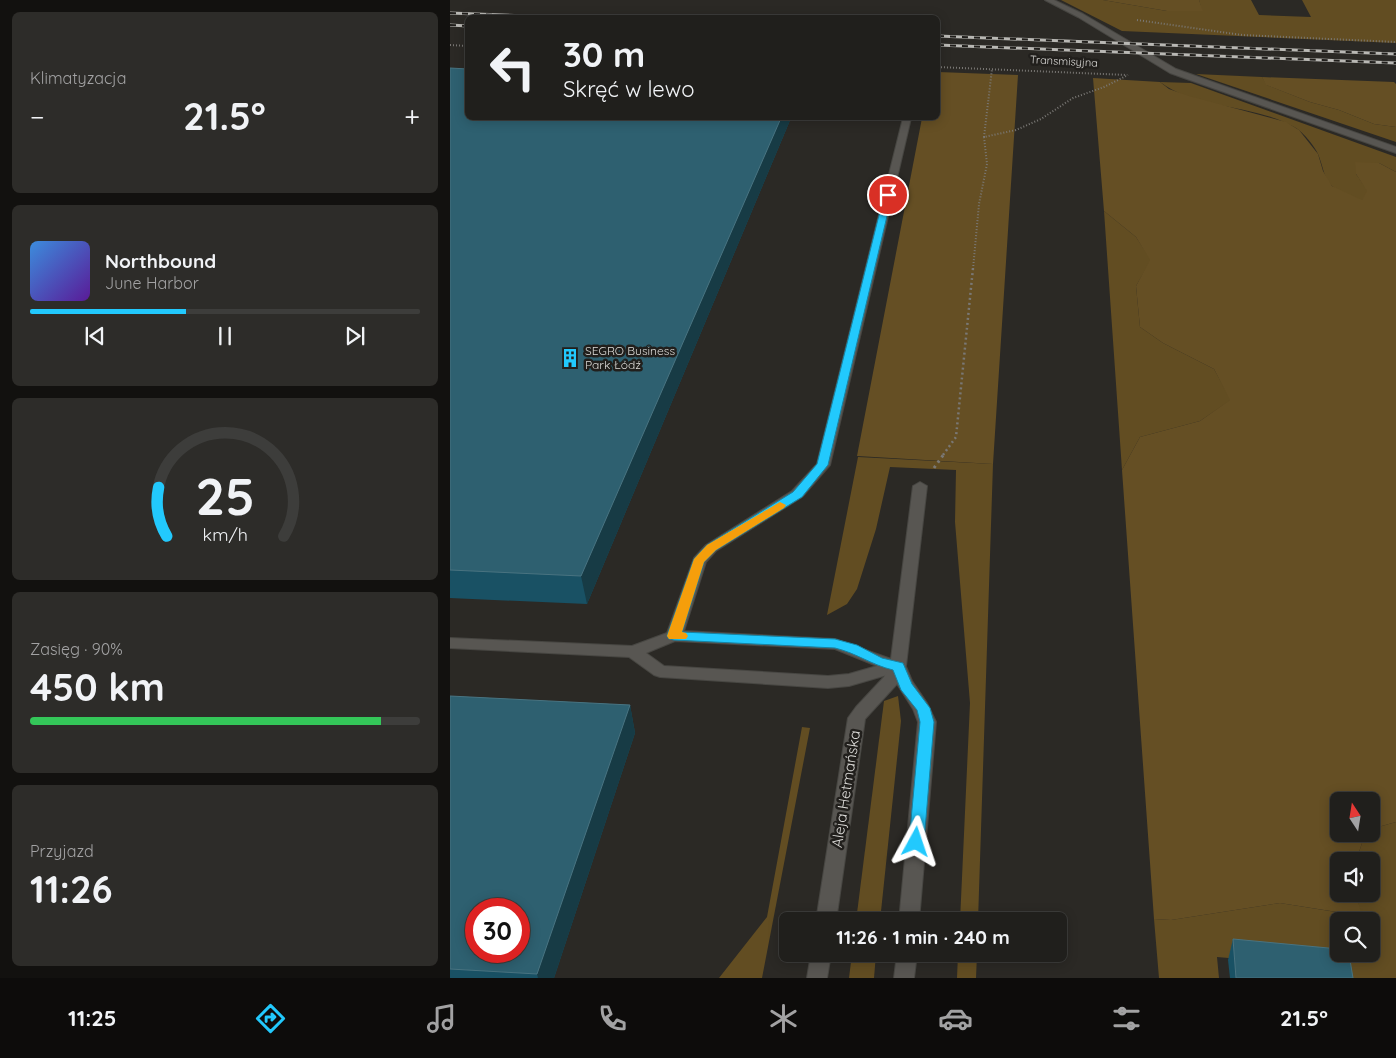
<!DOCTYPE html>
<html lang="pl">
<head>
<meta charset="utf-8">
<style>
	:root { --surface:#201f1c; --page:#2d2c29; --text:#f1f3f6; --muted:#a2a2a3; --line:#3d3d3b; --accent:#22c9fd }
	body { margin:0; font-family:Quicksand,sans-serif; background:var(--page); color:var(--text); height:100vh; display:flex; flex-direction:column; font-size:19px; white-space:nowrap }
	* { box-sizing:border-box; margin:0 }
	p { font-size:16px; color:var(--muted) }
	.icon { flex:none; width:28px; height:28px; fill:none; stroke:currentColor; stroke-width:2; stroke-linecap:round; stroke-linejoin:round }
	.map { position:relative; flex:1; overflow:hidden }
	.drawer { display:flex; flex-direction:column; gap:12px; padding:12px; background:#12110f; width:450px }
	.drawer>* { flex:none }
	.top-card { position:absolute; left:15px; top:15px; width:475px; height:105px; border-radius:8px; box-shadow:0 2px 12px #0003,0 0 0 1px var(--line); background:#201f1c; color:var(--text); overflow:hidden }
	.needle { width:32px; rotate:348deg }
	.controls { position:absolute; left:880px; top:792px; display:grid; gap:10px }
	.controls a { display:grid; place-items:center; width:50px; height:50px; border-radius:8px; background:var(--surface); box-shadow:0 2px 12px #0003,0 0 0 1px var(--line); font-size:25px }
	.speed { position:absolute; left:15px; top:898px; display:flex; gap:10px; font-size:25px; font-weight:700; text-align:center }
	.speed>* { display:grid; place-content:center; width:65px; height:65px; border-radius:50%; background:var(--surface); box-shadow:0 2px 12px #0003,0 0 0 1px var(--line); line-height:1 }
	.speed .limit { border:8px solid #d22; background:#fff; color:#111 }
	.pin { position:absolute; display:grid; place-items:center; width:42px; height:42px; color:#fff; margin:-21px; border:2px solid #fff; border-radius:50%; box-shadow:0 1px 5px #0007 }
	.me { position:absolute; width:55px; margin:-28px; rotate:5deg; stroke-linejoin:round; filter:drop-shadow(0 0 4px #0008) }
	.turn { display:flex; align-items:center; gap:18px; height:105px; padding:0 15px; font-size:22px }
	.turn .icon { width:65px; height:65px; stroke-width:2.5 }
	.turn b { display:block; font-size:35px; line-height:42px }
	.big { font-size:38px; font-weight:800; line-height:1.1 }
	.drawer .widget { flex:1; display:flex; flex-direction:column; justify-content:center; gap:8px; min-width:0; padding:0 18px; border-radius:8px; background:var(--page) }
	.drawer .dial { align-items:center; gap:0 }
	.dial svg { height:130px; overflow:visible; fill:none; stroke:var(--line); stroke-width:7; stroke-linecap:round; text-anchor:middle }
	.dial text { fill:var(--text); stroke:none }
	.song { display:flex; align-items:center; gap:15px }
	.cover { width:60px; height:60px; border-radius:8px; background:linear-gradient(135deg,hsl(210 70% 55%),hsl(270 70% 35%)) }
	.played { height:5px; border-radius:2px; background:linear-gradient(90deg,var(--accent) 40%,var(--line) 40%) }
	.keys { display:flex; justify-content:space-around; direction:ltr }
	.heat { display:flex; justify-content:space-between; align-items:center; font-size:28px; direction:ltr }
	.charge { height:8px; border-radius:4px; background:linear-gradient(90deg,#34c759 90%,var(--line) 0) }
	.trip { position:absolute; left:329px; top:912px; width:288px; height:50px; border-radius:8px; background:var(--surface); box-shadow:0 2px 12px #0003,0 0 0 1px var(--line); font-weight:800; line-height:50px; text-align:center }
	.menu { display:flex; height:80px; justify-content:space-around; align-items:center; background:#0d0c0b; color:var(--muted) }
	.menu .icon { width:35px; height:35px }
	.menu .on { color:var(--accent) }
	.menu b { font-size:22px; color:var(--text) }
	main { display:flex; flex:1; min-height:0 }
	.map>svg:first-child { display:block }
</style>
</head>
<body>
<main>
<section class="drawer">
<div class="widget"><p>Klimatyzacja</p>
<div class="heat"><a>−</a><b class="big">21.5°</b><a>+</a></div>
</div>
<div class="widget">
<div class="song"><i class="cover"></i><div><b>Northbound</b><p>June Harbor</p></div></div>
<div class="played"></div>
<div class="keys"><svg class="icon" aria-label="previous" viewBox="0 0 24 24"><path d="M18 5L8 12l10 7zM5 5v14"/></svg><svg class="icon" aria-label="pause" viewBox="0 0 24 24"><path d="M8 5v14M16 5v14"/></svg><svg class="icon" aria-label="next" viewBox="0 0 24 24"><path d="M6 5l10 7-10 7zM19 5v14"/></svg></div>
</div>
<div class="widget dial"><svg viewBox="0 0 100 80">
<path d="M14 69A42 42 0 1 1 86 69"/>
<path d="M14 69A42 42 0 0 1 9 39" stroke="#22c9fd"/>
<text x="50" y="56" font-size="32" font-weight="700">25</text>
<text x="50" y="72" font-size="11">km/h</text>
</svg></div>
<div class="widget"><p>Zasięg · 90%</p><b class="big">450 km</b><div class="charge"></div></div>
<div class="widget"><p>Przyjazd</p><b class="big">11:26</b></div>
</section>
<div class="map">
<svg width="946" height="978" viewBox="0 0 946 978">
	<rect width="100%" height="100%" fill="#2b2925"/>
	<g fill="#624d22" fill-rule="evenodd">
		<polygon points="611,0 653,0 717,11 752,11 749,0 801,0 809,15 861,17 852,0 946,0 946,43 672,31"/>
		<polygon points="746,74 812,77 817,85 860,102 889,110 924,124 946,127 946,142"/>
		<path d="M710,82L741,83L946,157V172L929,163L906,174L918,191L912,201C903,196 889,192 882,186C873,177 873,165 868,154C865,147 854,133 846,128C806,104 747,110 710,82Z"/>
		<polygon points="654,211 686,237 701,260 686,286 690,327 713,343 764,369 781,400 750,421 690,437 672,470"/>
		<polygon points="408,457 543,464 528,921 510,921 520,703 505,522 506,470 440,467 426,529 407,589 397,604 377,615"/>
		<polygon points="448,696 451,721 430,921 406,921 434,701"/>
		<polygon points="352,727 360,728 312,978 269,978 317,917"/>
		<path d="M946,822V978H896L894,968L767,957L769,978H709L704,919L721,920L830,903L911,916L906,894H921V861H906L915,834H921V829ZM889,921H921V954H889Z"/>
		<polygon points="402,954 426,954 424,978 399,978"/>
		<polygon points="508,954 527,954 526,978 507,978"/>
	</g>
	<g fill="#654f24">
		<polygon points="653,0 749,0 753,11 717,11"/>
		<polygon points="488,72 568,75 543,464 407,456 472,118 488,118"/>
		<polygon points="812,77 944,82 946,84 946,127 924,124 889,110 860,102 816,85"/>
		<polygon points="643,78 710,82 719,89 739,96 836,122 849,130 868,154 873,171 882,186 912,200 917,191 906,174 905,162 929,163 946,172 946,822 921,829 921,801 889,801 889,834 915,834 906,861 889,861 889,894 906,894 912,916 830,903 721,920 704,919 672,470 690,437 750,421 780,400 764,369 713,343 690,327 686,286 700,260 686,237 654,211"/>
	</g>
	<g fill="none" stroke-linecap="round" stroke-linejoin="round">
		<g stroke="#474642" stroke-width="2">
			<path id="service" d="M453,118H461L380,465L352,497L266,551L256,562L234,631L385,639L441,659L463,486L470,482L477,486L456,666L454,670L399,686L378,688L210,677L204,675L179,657L0,648V638L182,646L217,633L244,558L256,545L342,491L367,464ZM225,641L385,649L427,666L399,674L378,676L214,666L196,653Z"/>
		</g>
		<g stroke="#474642" stroke-width="2">
			<g id="minor">
				<polygon points="448,660 454,662 462,681 477,703 486,722 469,921 449,921 468,722 463,709 447,684 415,719 386,921 366,921 398,718 406,707 434,677 442,662"/>
				<polygon points="361,954 381,954 377,978 357,978"/>
				<polygon points="447,954 467,954 464,978 444,978"/>
			</g>
		</g>
		<g stroke="#474642" stroke-width="2">
			<polygon id="tertiary" points="595,0 604,0 633,14 726,69 946,147 946,153 720,73 628,17"/>
		</g>
		<g stroke="#7a7875" stroke-width="2" stroke-dasharray="1 2" stroke-linecap="butt">
			<polyline points="687,20 792,35 946,42"/>
			<polyline points="0,45 18,46"/>
			<polyline points="488,67 677,75"/>
			<polyline points="534,137 542,69"/>
			<polyline points="523,269 529,204 537,164 534,137 566,130 591,119 623,98 654,87 678,75"/>
		</g>
		<polyline stroke="#7a7875" stroke-width="2.5" stroke-dasharray="2 3" stroke-linecap="butt" points="493,455 506,437 523,268"/>
		<polyline stroke="#7a7875" stroke-width="3" stroke-dasharray="2.5 4" stroke-linecap="butt" points="484,468 494,454"/>
		<use href="#service" fill="#585652" fill-rule="evenodd"/>
		<use href="#minor" fill="#585652" fill-rule="evenodd"/>
		<use href="#tertiary" fill="#585652" fill-rule="evenodd"/>
		<g stroke="#b9b8b4" stroke-width="3">
			<g id="rail">
				<polyline points="0,13 127,18"/>
				<polyline points="0,25 18,26"/>
				<polyline points="488,36 946,54"/>
				<polyline points="488,45 946,63"/>
			</g>
		</g>
		<use href="#rail" stroke="#211f1c" stroke-width="2" stroke-dasharray="6" stroke-linecap="butt"/>
	</g>
	<g fill="#195164">
		<polygon points="0,68 341,118 137,604 0,598"/>
		<polygon points="0,696 180,705 185,733 104,978 0,978"/>
		<polygon points="783,939 903,978 780,978 778,960"/>
	</g>
	<g fill="#173b45">
		<polygon points="331,118 341,118 137,604 131,576"/>
		<polygon points="180,705 185,733 104,978 88,978 87,974"/>
	</g>
	<g fill="#2e6070" stroke="#497380" fill-rule="evenodd">
		<polygon points="0,68 18,69 18,118 331,118 131,576 0,570"/>
		<path d="M0,696L180,705L87,974L0,969ZM26,909H69V951H26Z"/>
		<polygon points="783,939 889,949 889,954 899,954 903,978 786,978"/>
	</g>
	<path fill="#22c9fd" stroke="#1683a4" d="M438,192L442,195L378,465L352,497L266,550L254,562L232,632L385,639L407,645L432,658L453,663L462,684L480,708L484,722L474,842L472,846L466,848L461,846L459,842L470,722L467,710L451,690L443,670C422,665 406,653 385,648L224,640L219,639L217,636L244,559L257,545L343,492L367,464L434,195Z"/>
	<polygon fill="#f59e0b" points="330,502 336,505 334,508 266,550 254,562 232,632 236,633 238,636 236,639 219,639 217,636 244,559 257,545"/>
	<defs>
		<g id="building-bare" transform="scale(1.5)"><path d="M-4-6H4V6H1V3H-1V6H-4ZM-2.5-4.3h1.7v1.8h-1.7ZM.8-4.3h1.7v1.8H.8ZM-2.5-1h1.7V.8h-1.7ZM.8-1h1.7V.8H.8Z" fill="#22c9fd" stroke="#211f1c" stroke-width="2.5" paint-order="stroke"/></g>
	</defs>
	<g fill-rule="evenodd">
		<use href="#building-bare" x="120" y="358"/>
	</g>
	<g text-anchor="middle" stroke-width="5" stroke-linejoin="round" paint-order="stroke">
		<g font-size="11" fill="#dbdad7" stroke="#211f1c">
			<text transform="translate(614 61) rotate(3)" y="4">Transmisyjna</text>
		</g>
		<g font-size="12" fill="#dbdad7" stroke="#211f1c" text-anchor="start">
			<text x="135" y="355">SEGRO Business<tspan x="135" dy="14">Park Łódź</tspan></text>
		</g>
		<g font-size="15" fill="#dbdad7" stroke="#211f1c">
			<text transform="translate(396 789) rotate(-81)" y="5">Aleja Hetmańska</text>
		</g>
	</g>
</svg>
<div class="controls">
<a><svg class="needle" viewBox="-14 -14 28 28"><path d="M0-13l5 13h-10z" fill="#e53935"/><path d="M0 13l5-13h-10z" fill="#a2a2a3"/></svg></a>
<a><svg class="icon" aria-label="sound" viewBox="0 0 24 24"><path d="M4 9h4l5-4v14l-5-4H4zM17 9q2 3 0 6"/></svg></a>
<a><svg class="icon" aria-label="search" viewBox="0 0 24 24"><circle cx="10" cy="10" r="6"/><path d="M15 15l6 6"/></svg></a>
</div>
<div class="speed"><div class="limit">30</div></div>
<div class="pin" style="left:438px;top:195px;background:#d93025"><svg class="icon" aria-label="arrive" viewBox="0 0 24 24"><path d="M6 21V4h12l-3 4 3 4H6"/></svg></div>
<svg class="me" style="left:466px;top:842px" viewBox="-20 -20 40 40"><path d="M0-17L14 15 0 8-14 15z" fill="#22c9fd" stroke="#fff" stroke-width="4"/></svg>
<div class="trip">11:26 · 1 min · 240 m</div>
<div class="top-card">
<div class="turn"><svg class="icon" aria-label="left" viewBox="0 0 24 24"><path d="M17 20v-9H6M10 6l-5 5 5 5"/></svg><div><b>30 m</b>Skręć w lewo</div></div>
</div>
</div>
</main>
<nav class="menu">
<b>11:25</b>
<svg class="icon on" aria-label="directions" viewBox="0 0 24 24"><path d="M12 3l9 9-9 9-9-9zM9 14v-3h6M13 9l2 2-2 2"/></svg>
<svg class="icon" aria-label="music" viewBox="0 0 24 24"><path d="M9 18V5l10-2v13"/><circle cx="6" cy="18" r="3"/><circle cx="16" cy="16" r="3"/></svg>
<svg class="icon" aria-label="phone" viewBox="0 0 24 24"><path d="M5 4h4l2 5-3 2q2 4 5 5l2-3 5 2v4C11 20 4 13 5 4z"/></svg>
<svg class="icon" aria-label="climate" viewBox="0 0 24 24"><path d="M12 3v18M4 7l16 10M4 17L20 7"/></svg>
<svg class="icon" aria-label="car" viewBox="0 0 24 24"><path d="M5 17H2v-5l4-1 3-4h7l3 4 3 1v5h-3M9 17h6M6 11h13"/><circle cx="7" cy="17" r="2"/><circle cx="17" cy="17" r="2"/></svg>
<svg class="icon" aria-label="filters" viewBox="0 0 24 24"><path d="M4 7h16M4 17h16"/><circle cx="9" cy="7" r="2"/><circle cx="15" cy="17" r="2"/></svg>
<b>21.5°</b>
</nav>
</body>
</html>
